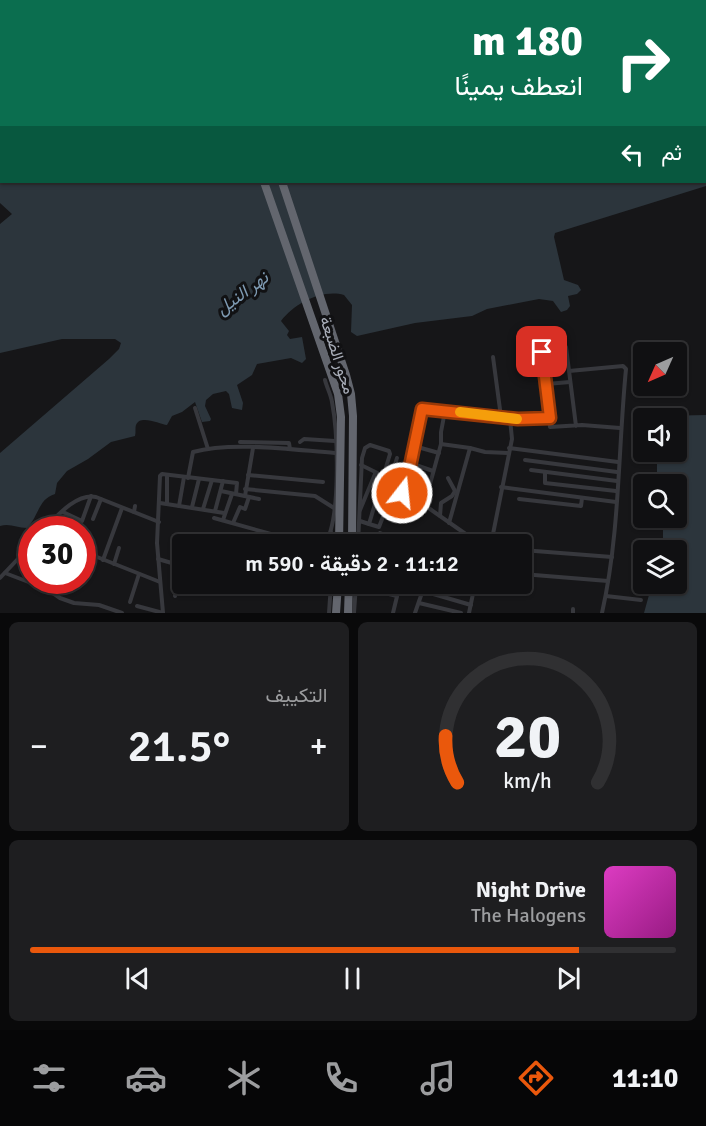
<!DOCTYPE html>
<html lang="ar">
<head>
<meta charset="utf-8">
<style>
	:root { --surface:#101012; --page:#1e1e20; --text:#f1f3f6; --muted:#9c9d9f; --line:#303032; --accent:#ea580c }
	body { margin:0; font-family:Signika,Vazirmatn,sans-serif; background:var(--page); color:var(--text); direction:rtl; height:100vh; display:flex; flex-direction:column; font-size:22px; white-space:nowrap }
	* { box-sizing:border-box; margin:0 }
	p { font-size:20px; color:var(--muted) }
	.icon { flex:none; width:33px; height:33px; fill:none; stroke:currentColor; stroke-width:2; stroke-linecap:round; stroke-linejoin:round }
	.map { position:relative; height:613px; overflow:hidden; direction:ltr }
	.drawer { display:flex; flex-direction:column; gap:9px; padding:9px; background:#09090a; flex:1 }
	.drawer>* { flex:none }
	.banner { position:absolute; left:0px; top:0px; width:706px; height:183px; box-shadow:0 2px 4px #0004,0 0 0 2px var(--line); direction:rtl; background:#0b6e4f; color:#fff; overflow:hidden }
	.needle { width:39px; rotate:225deg }
	.tools { position:absolute; left:633px; top:342px; display:grid; gap:12px }
	.tools a { display:grid; place-items:center; width:54px; height:54px; border-radius:6px; background:var(--surface); box-shadow:0 2px 4px #0004,0 0 0 2px var(--line); font-size:30px }
	.speed { position:absolute; left:18px; top:516px; display:flex; gap:12px; font-size:30px; font-weight:700; text-align:center }
	.speed>* { display:grid; place-content:center; width:78px; height:78px; border-radius:50%; background:var(--surface); box-shadow:0 2px 4px #0004,0 0 0 2px var(--line); line-height:1 }
	.speed .limit { border:9px solid #d22; background:#fff; color:#111 }
	.pin { position:absolute; display:grid; place-items:center; width:51px; height:51px; color:#fff; margin:-26px; border-radius:12px; box-shadow:0 3px 9px #0006 }
	.me { position:absolute; width:66px; margin:-33px; rotate:16deg; stroke-linejoin:round; filter:drop-shadow(0 0 4px #0008) }
	.turn { display:flex; align-items:center; gap:21px; height:126px; padding:0 24px; font-size:27px }
	.turn .icon { width:78px; height:78px; stroke-width:2.5 }
	.turn b { display:block; font-size:42px; line-height:51px }
	.then { display:flex; align-items:center; height:57px; padding:0 24px; background:#0003; gap:12px; font-size:22px }
	.big { font-size:45px; font-weight:600; line-height:1.1 }
	.drawer .card { flex:1; display:flex; flex-direction:column; justify-content:center; gap:9px; min-width:0; padding:0 21px; border-radius:9px; background:var(--page) }
	.drawer .dial { align-items:center; gap:0 }
	.dial svg { height:156px; overflow:visible; fill:none; stroke:var(--line); stroke-width:7; stroke-linecap:round; text-anchor:middle }
	.dial text { fill:var(--text); stroke:none }
	.song { display:flex; align-items:center; gap:18px }
	.cover { width:72px; height:72px; border-radius:9px; background:linear-gradient(135deg,hsl(310 70% 55%),hsl(310 70% 35%)) }
	.played { height:6px; border-radius:3px; background:linear-gradient(90deg,var(--accent) 85%,var(--line) 85%) }
	.keys { display:flex; justify-content:space-around; direction:ltr }
	.heat { display:flex; justify-content:space-between; align-items:center; font-size:33px; direction:ltr }
	.drawer .tiles { flex:1; display:grid; gap:9px; grid-template-columns:1fr 1fr }
	.card:last-child { grid-column:span 2 }
	.trip { position:absolute; left:172px; top:534px; width:360px; height:60px; border-radius:6px; background:var(--surface); box-shadow:0 2px 4px #0004,0 0 0 2px var(--line); font-weight:600; line-height:60px; text-align:center; direction:rtl }
	.menu { display:flex; height:96px; justify-content:space-around; align-items:center; background:#060607; color:var(--muted) }
	.menu .icon { width:42px; height:42px }
	.menu .current { color:var(--accent) }
	.menu b { font-size:27px; color:var(--text) }
	.map>svg:first-child { display:block }
</style>
</head>
<body>
<div class="map">
<svg width="706" height="613" viewBox="0 0 706 613">
	<rect width="100%" height="100%" fill="#161618"/>
	<polygon fill="#222225" points="371,0 506,0 371,2"/>
	<g fill="#2c353c">
		<path d="M593,0H706V186L555,233L554,237L564,280L578,285L581,290L577,294L568,296L570,306L567,310L561,312L553,301L539,299L487,309L472,316L415,323L357,336L351,332L352,305L344,295C322,289 295,303 281,321L289,331L287,335L290,339L302,337L306,359L302,363L291,358L257,364L252,375L237,385L243,403L242,410L232,408L229,394L226,391L213,394L206,400L205,406L211,419L210,421L202,422L195,402L182,412L172,416L167,425C160,424 140,414 136,425C135,428 136,432 135,436L111,442L88,459L67,471L57,483L55,494C38,499 39,516 27,528C17,528 10,523 0,526V453L109,359L119,349L121,343L115,339H62L0,353V224L12,214L0,203V137L2,182H705V2L589,1Z"/>
		<polygon points="706,415 706,613 644,613 652,584 676,584 676,550 663,550 663,518 676,518 676,484 657,484 657,452 676,452 676,418 657,418 660,416"/>
	</g>
	<g fill="none" stroke-linecap="round" stroke-linejoin="round">
		<g stroke="#37383d" stroke-width="4">
			<polyline points="70,0 71,2"/>
			<polyline points="142,0 144,2"/>
			<polyline points="186,0 186,2"/>
			<polyline points="310,0 310,2"/>
			<polyline points="85,2 87,0"/>
			<polyline points="127,2 128,0"/>
			<polyline points="493,357 501,417"/>
			<path d="M569,371L623,366L626,369C618,450 620,533 602,613"/>
			<polyline points="546,384 570,382"/>
			<polyline points="195,408 208,449"/>
			<polyline points="576,426 566,347 543,351 542,353 550,427 582,425 620,428"/>
			<polyline points="240,442 289,443 290,449"/>
			<polyline points="300,442 304,439 335,441"/>
			<polyline points="441,444 470,448"/>
			<polyline points="414,446 439,453"/>
			<polyline points="509,448 618,462"/>
			<polyline points="525,460 617,472"/>
			<polyline points="410,463 433,471"/>
			<polyline points="361,465 402,485"/>
			<polyline points="531,470 617,481"/>
			<polyline points="545,472 545,483 616,491"/>
			<polyline points="408,473 430,482"/>
			<polyline points="248,475 323,482"/>
			<path d="M188,478L193,452C233,441 294,450 335,453"/>
			<polyline points="390,480 397,458"/>
			<polyline points="501,487 616,502"/>
			<polyline points="245,489 315,496 334,508"/>
			<polyline points="221,491 259,499"/>
			<polyline points="378,495 406,507 410,498"/>
			<polyline points="245,496 253,448"/>
			<polyline points="519,499 581,506 582,498"/>
			<polyline points="160,503 224,513"/>
			<polyline points="167,504 167,475"/>
			<polyline points="179,506 184,477"/>
			<polyline points="424,506 441,444 441,432 445,411"/>
			<polyline points="192,507 199,479"/>
			<polyline points="203,509 212,480"/>
			<polyline points="360,510 375,474"/>
			<polyline points="215,511 223,481"/>
			<polyline points="63,512 82,521 91,496"/>
			<polyline points="134,512 135,506"/>
			<polyline points="440,516 441,503 452,496 455,491 448,478"/>
			<polyline points="214,518 296,541"/>
			<polyline points="93,519 101,499"/>
			<polyline points="223,520 232,494"/>
			<polyline points="233,523 240,507 245,509 249,497"/>
			<polyline points="449,523 470,448 485,452 508,453"/>
			<polyline points="369,524 379,527 404,463"/>
			<path d="M43,530C56,517 76,493 96,497L159,522"/>
			<polyline points="331,532 333,544"/>
			<polyline points="380,533 407,544"/>
			<polyline points="418,537 432,544"/>
			<path d="M325,544C341,519 338,433 332,402C331,395 327,388 325,380"/>
			<polyline points="358,544 362,458 365,448 370,445 389,451 390,454 369,524 360,521"/>
			<polyline points="480,544 430,509 401,492 409,471 421,410 518,419 550,418"/>
			<polyline points="491,544 512,439 510,419"/>
			<polyline points="522,550 612,557"/>
			<polyline points="82,551 160,582"/>
			<polyline points="158,559 182,566"/>
			<polyline points="103,560 122,508"/>
			<polyline points="114,564 119,548"/>
			<polyline points="5,573 47,589 60,598 74,603 99,605 122,613"/>
			<polyline points="522,574 608,581"/>
			<polyline points="0,578 32,544"/>
			<polyline points="449,584 473,591"/>
			<polyline points="356,586 397,596"/>
			<polyline points="423,591 471,605"/>
			<polyline points="175,596 182,566"/>
			<polyline points="606,596 641,600"/>
			<polyline points="130,602 139,574"/>
			<polyline points="419,603 461,613"/>
			<polyline points="137,606 163,613"/>
			<polyline points="163,613 157,543 160,476 162,474 237,483 236,494"/>
			<polyline points="329,613 331,584"/>
			<polyline points="354,613 356,584"/>
			<polyline points="393,613 400,584"/>
			<polyline points="415,613 425,584"/>
			<polyline points="469,613 475,584"/>
			<polyline points="573,613 573,609"/>
		</g>
		<g stroke="#53555c" stroke-width="6">
			<polyline points="232,0 232,2"/>
			<polyline points="18,2 20,0"/>
			<polyline points="25,2 26,0"/>
			<polyline points="0,9 2,8"/>
			<polyline points="0,17 2,16"/>
			<polyline points="0,25 2,24"/>
			<polyline points="0,66 2,66"/>
			<polyline points="0,114 2,115"/>
			<polyline points="0,122 2,123"/>
		</g>
		<g stroke="#5b5e65" stroke-width="7">
			<polyline points="521,2 526,0"/>
			<polyline points="542,2 547,0"/>
			<polyline points="0,74 2,73"/>
			<polyline points="0,79 2,79"/>
		</g>
		<g stroke="#63666e" stroke-width="8">
			<polyline points="227,0 228,2"/>
			<polyline points="0,99 2,99"/>
			<polyline points="0,106 2,106"/>
			<polyline points="264,182 338,394 341,417 339,544"/>
			<polyline points="282,182 346,375 351,394 353,416 352,544"/>
			<polyline points="336,613 338,584"/>
			<polyline points="348,613 349,584"/>
		</g>
		<polyline stroke="#63666e" stroke-width="8" points="11,2 12,0"/>
	</g>
	<g fill="none" stroke-linecap="round" stroke-linejoin="round">
		<g stroke="#983908" stroke-width="15">
			<polyline id="route" points="402,493 400,490 409,471 422,409 518,419 550,418 542,352"/>
		</g>
		<use href="#route" stroke="#ea580c" stroke-width="10"/>
		<polyline stroke="#f59e0b" stroke-width="10" points="460,412 517,419"/>
	</g>
	<g text-anchor="middle" stroke-width="6" stroke-linejoin="round" paint-order="stroke">
		<g font-size="16" fill="#a8adb8" stroke="#111113">
			<text transform="translate(338 355) rotate(72)" y="6">محور الضبعة</text>
		</g>
		<g font-size="18" font-style="italic" fill="#7f9bb3" stroke="#111113">
			<text transform="translate(242 293) rotate(-36)" y="6">نهر النيل</text>
		</g>
	</g>
</svg>
<div class="tools">
<a><svg class="needle" viewBox="-14 -14 28 28"><path d="M0-13l5 13h-10z" fill="#e53935"/><path d="M0 13l5-13h-10z" fill="#9c9d9f"/></svg></a>
<a><svg class="icon" aria-label="sound" viewBox="0 0 24 24"><path d="M4 9h4l5-4v14l-5-4H4zM17 9q2 3 0 6"/></svg></a>
<a><svg class="icon" aria-label="search" viewBox="0 0 24 24"><circle cx="10" cy="10" r="6"/><path d="M15 15l6 6"/></svg></a>
<a><svg class="icon" aria-label="layers" viewBox="0 0 24 24"><path d="M12 4l9 5-9 5-9-5zM3 14l9 5 9-5"/></svg></a>
</div>
<div class="speed"><div class="limit">30</div></div>
<div class="pin" style="left:542px;top:352px;background:#d93025"><svg class="icon" aria-label="arrive" viewBox="0 0 24 24"><path d="M6 21V4h12l-3 4 3 4H6"/></svg></div>
<svg class="me" style="left:402px;top:493px" viewBox="-20 -20 40 40"><circle r="17" fill="#ea580c" stroke="#fff" stroke-width="3"/><path d="M0-11L8 9 0 5-8 9z" fill="#fff"/></svg>
<div class="trip">11:12 · 2 دقيقة · 590 m</div>
<div class="banner">
<div class="turn"><svg class="icon" aria-label="right" viewBox="0 0 24 24"><path d="M7 20v-9h11M14 6l5 5-5 5"/></svg><div><b>180 m</b>انعطف يمينًا</div></div>
<div class="then">ثم<svg class="icon" aria-label="left" viewBox="0 0 24 24"><path d="M17 20v-9H6M10 6l-5 5 5 5"/></svg></div>
</div>
</div>
<section class="drawer">
<div class="tiles">
<div class="card dial"><svg viewBox="0 0 100 80">
<path d="M14 69A42 42 0 1 1 86 69"/>
<path d="M14 69A42 42 0 0 1 8 45" stroke="#ea580c"/>
<text x="50" y="56" font-size="32" font-weight="700">20</text>
<text x="50" y="72" font-size="11">km/h</text>
</svg></div>
<div class="card"><p>التكييف</p>
<div class="heat"><a>−</a><b class="big">21.5°</b><a>+</a></div>
</div>
<div class="card">
<div class="song"><i class="cover"></i><div><b>Night Drive</b><p>The Halogens</p></div></div>
<div class="played"></div>
<div class="keys"><svg class="icon" aria-label="previous" viewBox="0 0 24 24"><path d="M18 5L8 12l10 7zM5 5v14"/></svg><svg class="icon" aria-label="pause" viewBox="0 0 24 24"><path d="M8 5v14M16 5v14"/></svg><svg class="icon" aria-label="next" viewBox="0 0 24 24"><path d="M6 5l10 7-10 7zM19 5v14"/></svg></div>
</div>
</div>
</section>
<nav class="menu">
<b>11:10</b>
<svg class="icon current" aria-label="directions" viewBox="0 0 24 24"><path d="M12 3l9 9-9 9-9-9zM9 14v-3h6M13 9l2 2-2 2"/></svg>
<svg class="icon" aria-label="music" viewBox="0 0 24 24"><path d="M9 18V5l10-2v13"/><circle cx="6" cy="18" r="3"/><circle cx="16" cy="16" r="3"/></svg>
<svg class="icon" aria-label="phone" viewBox="0 0 24 24"><path d="M5 4h4l2 5-3 2q2 4 5 5l2-3 5 2v4C11 20 4 13 5 4z"/></svg>
<svg class="icon" aria-label="climate" viewBox="0 0 24 24"><path d="M12 3v18M4 7l16 10M4 17L20 7"/></svg>
<svg class="icon" aria-label="car" viewBox="0 0 24 24"><path d="M5 17H2v-5l4-1 3-4h7l3 4 3 1v5h-3M9 17h6M6 11h13"/><circle cx="7" cy="17" r="2"/><circle cx="17" cy="17" r="2"/></svg>
<svg class="icon" aria-label="filters" viewBox="0 0 24 24"><path d="M4 7h16M4 17h16"/><circle cx="9" cy="7" r="2"/><circle cx="15" cy="17" r="2"/></svg>
</nav>
</body>
</html>
